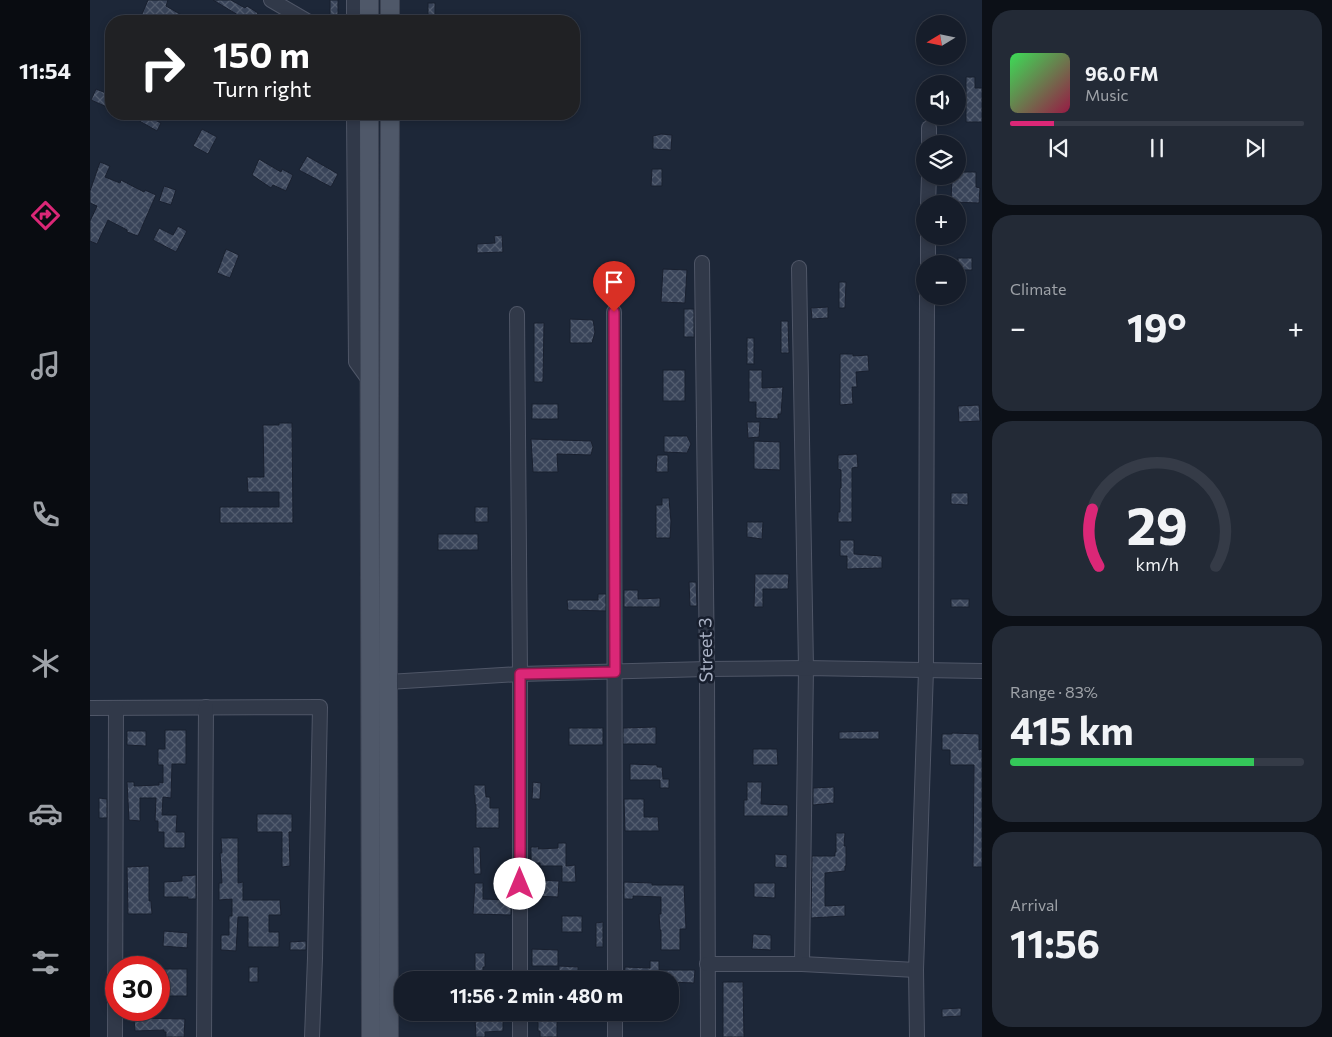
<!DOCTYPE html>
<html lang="en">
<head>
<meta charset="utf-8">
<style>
	:root { --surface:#161d2a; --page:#232a36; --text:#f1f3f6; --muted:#9ea2a8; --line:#353b47; --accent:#db2777 }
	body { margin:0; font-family:Commissioner,sans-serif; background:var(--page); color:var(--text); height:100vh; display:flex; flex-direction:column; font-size:19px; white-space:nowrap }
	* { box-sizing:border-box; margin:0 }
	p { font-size:16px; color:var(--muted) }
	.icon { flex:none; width:28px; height:28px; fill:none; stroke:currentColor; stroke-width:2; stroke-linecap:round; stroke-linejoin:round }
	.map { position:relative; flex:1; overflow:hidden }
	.panel { display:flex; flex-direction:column; gap:10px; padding:10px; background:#0c1017; width:350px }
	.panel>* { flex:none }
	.banner { position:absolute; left:15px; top:15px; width:475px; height:105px; border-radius:20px; box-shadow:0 2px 8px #0003,0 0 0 1px var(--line); background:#202124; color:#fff; overflow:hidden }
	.needle { width:32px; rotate:260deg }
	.buttons { position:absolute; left:826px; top:15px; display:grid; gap:10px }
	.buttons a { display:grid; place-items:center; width:50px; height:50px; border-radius:50%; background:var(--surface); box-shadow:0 2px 8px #0003,0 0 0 1px var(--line); font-size:25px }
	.speed { position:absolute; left:15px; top:956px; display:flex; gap:10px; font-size:25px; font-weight:700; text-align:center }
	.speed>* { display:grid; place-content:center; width:65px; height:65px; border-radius:50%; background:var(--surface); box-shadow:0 2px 8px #0003,0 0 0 1px var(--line); line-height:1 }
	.speed .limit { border:8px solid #d22; background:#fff; color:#111 }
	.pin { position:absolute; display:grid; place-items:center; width:42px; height:42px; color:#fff; margin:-51px -21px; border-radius:50% 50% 50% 0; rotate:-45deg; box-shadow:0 0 5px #0007 }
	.pin .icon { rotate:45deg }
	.me { position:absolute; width:55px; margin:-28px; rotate:0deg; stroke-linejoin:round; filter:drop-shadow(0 0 4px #0008) }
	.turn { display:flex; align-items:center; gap:18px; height:105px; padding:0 25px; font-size:22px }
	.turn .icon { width:65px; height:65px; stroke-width:2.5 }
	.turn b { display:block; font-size:35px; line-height:42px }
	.big { font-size:38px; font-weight:700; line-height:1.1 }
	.panel .card { flex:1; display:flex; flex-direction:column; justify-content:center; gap:8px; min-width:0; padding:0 18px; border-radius:20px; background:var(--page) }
	.panel .dial { align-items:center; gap:0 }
	.dial svg { height:130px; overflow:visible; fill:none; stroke:var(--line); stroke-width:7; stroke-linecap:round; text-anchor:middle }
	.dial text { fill:var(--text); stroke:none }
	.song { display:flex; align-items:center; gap:15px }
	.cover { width:60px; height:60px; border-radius:8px; background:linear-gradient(135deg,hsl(130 70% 55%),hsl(340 70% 35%)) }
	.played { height:5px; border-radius:2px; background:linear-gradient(90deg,var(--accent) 15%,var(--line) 15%) }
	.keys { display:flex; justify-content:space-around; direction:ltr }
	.heat { display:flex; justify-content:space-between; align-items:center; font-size:28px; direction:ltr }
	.charge { height:8px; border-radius:4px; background:linear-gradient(90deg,#34c759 83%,var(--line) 0) }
	.trip { position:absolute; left:304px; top:971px; width:285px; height:50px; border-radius:20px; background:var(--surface); box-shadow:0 2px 8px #0003,0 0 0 1px var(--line); font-weight:700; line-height:50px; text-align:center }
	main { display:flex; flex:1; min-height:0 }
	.tab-bar { display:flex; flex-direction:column; width:90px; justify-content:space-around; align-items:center; background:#090c11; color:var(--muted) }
	.tab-bar .icon { width:35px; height:35px }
	.tab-bar .selected { color:var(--accent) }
	.tab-bar b { font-size:22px; color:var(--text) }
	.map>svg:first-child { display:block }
</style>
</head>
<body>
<main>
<nav class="tab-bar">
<b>11:54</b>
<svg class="icon selected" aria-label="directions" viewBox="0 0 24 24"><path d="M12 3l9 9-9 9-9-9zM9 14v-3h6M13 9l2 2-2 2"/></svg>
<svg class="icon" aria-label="music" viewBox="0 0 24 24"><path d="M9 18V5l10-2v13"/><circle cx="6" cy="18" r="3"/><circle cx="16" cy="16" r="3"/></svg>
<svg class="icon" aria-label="phone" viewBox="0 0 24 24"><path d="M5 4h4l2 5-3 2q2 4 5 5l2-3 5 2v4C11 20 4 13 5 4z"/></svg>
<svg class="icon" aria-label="climate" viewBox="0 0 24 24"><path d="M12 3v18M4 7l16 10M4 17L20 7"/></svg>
<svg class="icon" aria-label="car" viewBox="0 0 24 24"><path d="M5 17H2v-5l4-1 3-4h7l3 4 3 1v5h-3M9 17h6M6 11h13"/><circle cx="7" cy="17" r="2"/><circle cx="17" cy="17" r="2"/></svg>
<svg class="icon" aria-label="filters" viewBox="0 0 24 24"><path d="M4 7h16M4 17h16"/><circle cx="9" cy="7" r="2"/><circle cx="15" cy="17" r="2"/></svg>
</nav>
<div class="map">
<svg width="892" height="1037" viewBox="0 0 892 1037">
	<defs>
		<pattern id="building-cross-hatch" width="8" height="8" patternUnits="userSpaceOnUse" patternTransform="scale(1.25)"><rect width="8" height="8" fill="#394459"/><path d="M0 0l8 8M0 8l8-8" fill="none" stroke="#535d6f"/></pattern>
	</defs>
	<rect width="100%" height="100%" fill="#1d2738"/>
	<g fill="url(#building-cross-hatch)" stroke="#19202f">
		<polygon points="58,0 78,0 76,6 102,21 49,21"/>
		<polygon points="123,0 141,0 155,8 157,6 168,13 163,21 158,21"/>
		<rect x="240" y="0" width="8" height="21"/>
		<rect x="338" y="3" width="7" height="18"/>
		<polygon points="876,77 885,77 885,88 892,88 892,122 876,122"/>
		<polygon points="6,89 21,95 21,98 17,107 1,100"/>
		<polygon points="49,114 68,114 65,120 71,123 67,131 46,119"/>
		<polygon points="112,129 127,137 118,154 103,146"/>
		<polygon points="571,134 582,135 581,150 563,149 563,136"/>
		<polygon points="217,156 248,174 241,187 209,170"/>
		<polygon points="169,159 191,172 192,169 203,175 196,191 183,185 181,188 162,175"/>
		<polygon points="10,162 20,166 15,177 30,183 31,180 54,192 55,190 66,195 48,236 37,232 37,230 18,220 7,244 0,241 0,221 7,206 0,203 0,191"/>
		<polygon points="562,169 572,169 572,186 561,186"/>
		<polygon points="868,172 886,172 886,187 890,188 889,203 861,202 862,176 868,176"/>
		<polygon points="74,186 86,190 81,205 69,201"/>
		<polygon points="88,226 97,231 86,252 63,240 69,228 83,235"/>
		<polygon points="412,235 413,252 387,253 387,244 405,243 404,236"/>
		<polygon points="136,249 149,255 140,278 127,273"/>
		<rect x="868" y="258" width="14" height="12"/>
		<polygon points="573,269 597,270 595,303 571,302"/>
		<polygon points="749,282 756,282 755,308 749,308"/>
		<polygon points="738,307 738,318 722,319 721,308"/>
		<rect x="594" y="309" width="10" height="28"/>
		<polygon points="480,319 503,320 505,332 502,343 480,343"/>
		<polygon points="691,321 698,321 699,353 691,353"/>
		<polygon points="444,323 454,323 453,382 444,382"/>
		<rect x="657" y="338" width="7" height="26"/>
		<polygon points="750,354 763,354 763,356 778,355 779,371 766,372 767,387 762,387 763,404 750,405"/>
		<rect x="573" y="370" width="22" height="31"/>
		<polygon points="659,370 672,370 672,388 693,387 691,414 688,414 688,419 666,418 666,402 659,402"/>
		<rect x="442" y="404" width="26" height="15"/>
		<polygon points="889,405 890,421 869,422 868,406"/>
		<polygon points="657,422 670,422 669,437 658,438"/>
		<polygon points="189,423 202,423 203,523 130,523 130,507 189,507 189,492 158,492 157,477 174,477 173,425 189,425"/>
		<polygon points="574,436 597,436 601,444 597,453 574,452"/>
		<polygon points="441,439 501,441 503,447 501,455 467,454 468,472 443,472"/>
		<polygon points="664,441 690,442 690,470 664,469"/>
		<polygon points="767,454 768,467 762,468 762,522 748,522 748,512 750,512 750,488 751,488 751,470 748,469 748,455"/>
		<polygon points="567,455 578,455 578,472 566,472"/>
		<polygon points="861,493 878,493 878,505 861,504"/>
		<polygon points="572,498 579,498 581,522 580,538 566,538 566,505 572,505"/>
		<rect x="385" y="507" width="13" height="15"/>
		<polygon points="657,522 673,522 672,539 657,537"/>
		<rect x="348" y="534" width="40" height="16"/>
		<polygon points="750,540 764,540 764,554 792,556 792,568 757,569 757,556 750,556"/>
		<polygon points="665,574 699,574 698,589 673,589 673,607 664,607"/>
		<polygon points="599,582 606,582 607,606 600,606"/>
		<polygon points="534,590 548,590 548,599 570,598 570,607 534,607"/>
		<polygon points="508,594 516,594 516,611 478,610 477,600 508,600"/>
		<rect x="861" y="599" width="18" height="8"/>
		<polygon points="566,727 566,744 533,744 533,728"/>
		<rect x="479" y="728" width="34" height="17"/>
		<polygon points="75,730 96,730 96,764 82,764 81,798 73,797 72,815 87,815 86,832 95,832 95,848 74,848 74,832 68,832 68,821 65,821 66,798 50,798 50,821 39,820 37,782 44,782 44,786 69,785 69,782 73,783 73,765 68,765 68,749 75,749"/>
		<polygon points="37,731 56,731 56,746 37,745"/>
		<polygon points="789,731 789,739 749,739 749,732"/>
		<polygon points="862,733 889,734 889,750 892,749 892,867 883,867 884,765 860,765 860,750 852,750 852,734 862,734"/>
		<polygon points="663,749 687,749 688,765 663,765"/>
		<polygon points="540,764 567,765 567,767 572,767 573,779 579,779 579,788 570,788 570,780 540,780"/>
		<polygon points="443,782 451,783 450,799 442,799"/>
		<polygon points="657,782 672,782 671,804 698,805 698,816 654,816 654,800 657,800"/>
		<polygon points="384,785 395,785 396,797 400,797 400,808 409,808 409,828 386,828 386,804 385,804 385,795 384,795"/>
		<polygon points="744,787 744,803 723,805 723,788"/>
		<polygon points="9,798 17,799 17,818 9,818"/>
		<polygon points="534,799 554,799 554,817 568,817 569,831 535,831"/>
		<polygon points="167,814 202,814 202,832 199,832 200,866 192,867 192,832 167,832"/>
		<polygon points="746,833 755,833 754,846 756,846 756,866 755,866 755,871 735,873 735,906 755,905 755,916 721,918 722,856 745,856 745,852 746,852"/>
		<polygon points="131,838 148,838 148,883 153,882 153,900 190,900 191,915 179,915 179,932 189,932 189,947 158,947 158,917 148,917 146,951 131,950 131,935 139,935 139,916 142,916 142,899 129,900 129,883 132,883 130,853 132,853"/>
		<polygon points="468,843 476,843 476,866 485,865 486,882 472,882 472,866 450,866 450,863 441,863 441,847 449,847 448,849 468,848"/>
		<polygon points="383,847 390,847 391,874 384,874"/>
		<polygon points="685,854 697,855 697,868 685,867"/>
		<polygon points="59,866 59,901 61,901 62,914 38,914 37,867"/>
		<polygon points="106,875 106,899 98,899 98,897 74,897 74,882 92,881 92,876"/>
		<polygon points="442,880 469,881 468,897 442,896"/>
		<polygon points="534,882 562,883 562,885 594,885 596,929 590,929 590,950 571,950 571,930 570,930 569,914 571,914 571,897 543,896 543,899 534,899"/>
		<polygon points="385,883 393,883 393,899 421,900 421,915 383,914"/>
		<polygon points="664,883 685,883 685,898 664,897"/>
		<rect x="472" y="916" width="20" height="16"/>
		<polygon points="513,922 513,947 506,947 506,923"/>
		<polygon points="74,931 98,933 97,948 73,946"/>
		<polygon points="663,934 681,935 681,950 662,949"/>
		<polygon points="216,941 216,950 200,950 200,942"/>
		<polygon points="442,949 468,950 468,966 442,966"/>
		<polygon points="385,953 395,953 395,967 393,967 393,980 385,980"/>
		<polygon points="560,961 569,961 569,970 605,970 604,983 580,982 580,980 534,980 535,967 560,968"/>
		<polygon points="469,966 488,967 488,980 469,980"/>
		<rect x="159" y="967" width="9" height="15"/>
		<rect x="69" y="969" width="28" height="27"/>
		<polygon points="633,982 653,982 654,1037 633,1037"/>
		<polygon points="871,1008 871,1016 852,1017 852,1009"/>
		<polygon points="448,1015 467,1015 467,1037 450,1037 450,1031 448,1031"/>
		<polygon points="413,1017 413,1031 395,1032 395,1037 386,1037 385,1018"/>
		<polygon points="44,1018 95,1019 94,1037 76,1037 76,1032 74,1032 74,1030 45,1031"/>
	</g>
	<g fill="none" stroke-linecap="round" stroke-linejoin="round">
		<g stroke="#4f5667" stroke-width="16">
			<g id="minor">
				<polyline points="181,0 217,21"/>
				<polyline points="264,0 264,21"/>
				<polyline points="264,114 266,362 279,380"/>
				<polyline points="839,144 839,128"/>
				<polyline points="838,204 839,176"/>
				<polyline points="612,263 617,669 618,1037"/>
				<polyline points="838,264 838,236"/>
				<polyline points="709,268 716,668 712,964"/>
				<polyline points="524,312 525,980"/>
				<polyline points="427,314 430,674 430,980"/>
				<polyline points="298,682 430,674 617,669 716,668 892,671"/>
				<polyline points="0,708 230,707 225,958 222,1037"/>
				<polyline points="617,964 712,964 826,970"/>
				<polyline points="25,1037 26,708"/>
				<polyline points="114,1037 116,707"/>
				<polyline points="430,1037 430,1012"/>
				<polyline points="525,1037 525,1012"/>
				<polyline points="827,1037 826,970 836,670 837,296"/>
			</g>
		</g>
		<g stroke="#3b4252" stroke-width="20">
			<g id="major">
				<polyline points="279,0 279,21"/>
				<polyline points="300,0 300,21"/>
				<polyline points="279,114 281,1037"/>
				<polyline points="299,1037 298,682 300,114"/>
			</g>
		</g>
		<use href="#minor" stroke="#313949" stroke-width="14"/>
		<use href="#major" stroke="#4f5869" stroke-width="18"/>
	</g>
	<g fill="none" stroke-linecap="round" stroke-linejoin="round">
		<g stroke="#8e194d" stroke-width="12">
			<polyline id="route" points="430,884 430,674 525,672 524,312"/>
		</g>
		<use href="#route" stroke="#db2777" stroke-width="9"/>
	</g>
	<g text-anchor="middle" stroke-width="5" stroke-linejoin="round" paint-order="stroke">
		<g font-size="18" fill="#abb3c6" stroke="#171e2d">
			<text transform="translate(616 650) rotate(-91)" y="6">Street 3</text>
		</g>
	</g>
</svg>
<div class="buttons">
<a><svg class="needle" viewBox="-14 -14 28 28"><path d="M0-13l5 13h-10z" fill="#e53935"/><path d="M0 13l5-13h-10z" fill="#9ea2a8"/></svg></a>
<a><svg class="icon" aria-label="sound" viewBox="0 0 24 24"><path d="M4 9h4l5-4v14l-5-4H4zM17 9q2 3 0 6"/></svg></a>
<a><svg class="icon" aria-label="layers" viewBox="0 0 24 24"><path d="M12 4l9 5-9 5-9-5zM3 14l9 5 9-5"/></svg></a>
<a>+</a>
<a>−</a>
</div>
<div class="speed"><div class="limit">30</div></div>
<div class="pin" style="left:524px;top:312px;background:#d93025"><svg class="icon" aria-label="arrive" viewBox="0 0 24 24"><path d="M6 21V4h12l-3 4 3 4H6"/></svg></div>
<svg class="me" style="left:430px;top:884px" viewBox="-20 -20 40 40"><circle r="19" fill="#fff"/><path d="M0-13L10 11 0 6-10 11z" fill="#db2777"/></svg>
<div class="trip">11:56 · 2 min · 480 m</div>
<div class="banner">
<div class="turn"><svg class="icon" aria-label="right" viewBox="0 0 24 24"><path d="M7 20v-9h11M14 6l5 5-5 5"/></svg><div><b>150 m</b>Turn right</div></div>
</div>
</div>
<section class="panel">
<div class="card">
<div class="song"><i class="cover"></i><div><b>96.0 FM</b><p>Music</p></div></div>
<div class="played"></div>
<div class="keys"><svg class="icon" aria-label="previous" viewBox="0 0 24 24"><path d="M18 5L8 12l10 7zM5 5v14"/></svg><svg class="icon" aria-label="pause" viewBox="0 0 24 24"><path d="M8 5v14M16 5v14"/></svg><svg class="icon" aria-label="next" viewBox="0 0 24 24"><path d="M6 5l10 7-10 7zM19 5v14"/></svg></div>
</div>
<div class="card"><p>Climate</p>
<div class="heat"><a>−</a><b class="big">19°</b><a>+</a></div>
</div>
<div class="card dial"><svg viewBox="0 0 100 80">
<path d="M14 69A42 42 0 1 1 86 69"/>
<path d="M14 69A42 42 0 0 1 10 34" stroke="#db2777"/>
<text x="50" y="56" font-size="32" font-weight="700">29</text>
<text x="50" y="72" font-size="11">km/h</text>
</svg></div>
<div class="card"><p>Range · 83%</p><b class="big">415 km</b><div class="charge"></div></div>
<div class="card"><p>Arrival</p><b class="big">11:56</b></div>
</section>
</main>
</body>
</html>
